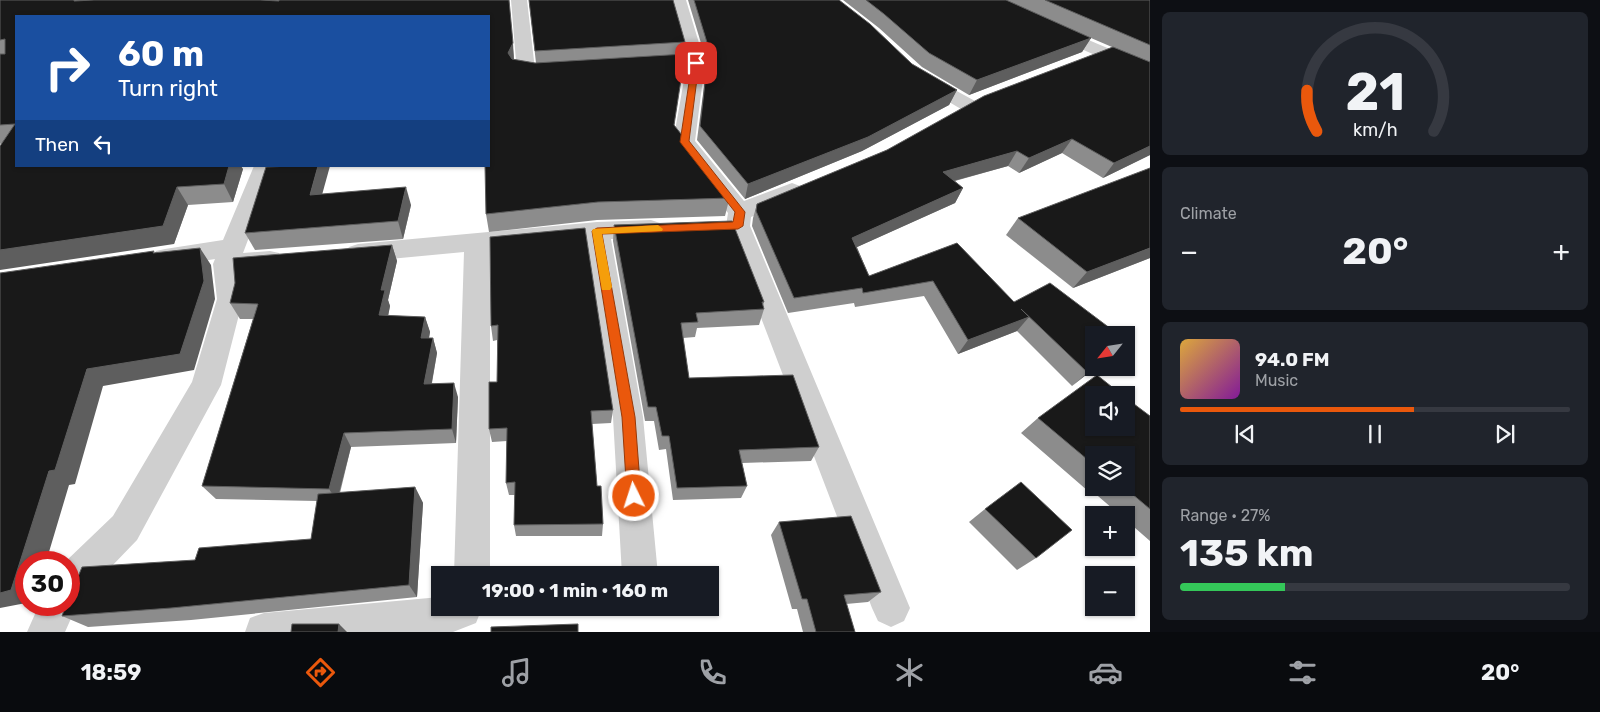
<!DOCTYPE html>
<html lang="en">
<head>
<meta charset="utf-8">
<style>
	:root { --surface:#171b24; --page:#20242c; --text:#f1f3f6; --muted:#9ea1a6; --line:#363941; --accent:#ea580c }
	body { margin:0; font-family:Rubik,sans-serif; background:var(--page); color:var(--text); height:100vh; display:flex; flex-direction:column; font-size:19px; white-space:nowrap }
	* { box-sizing:border-box; margin:0 }
	p { font-size:16px; color:var(--muted) }
	.icon { flex:none; width:28px; height:28px; fill:none; stroke:currentColor; stroke-width:2; stroke-linecap:round; stroke-linejoin:round }
	.map { position:relative; flex:1; overflow:hidden }
	.panel { display:flex; flex-direction:column; gap:12px; padding:12px; background:#0d0f14; width:450px }
	.panel>* { flex:none }
	.banner { position:absolute; left:15px; top:15px; width:475px; height:152px; border-radius:0px; box-shadow:0 1px 4px #0004; background:#1a4fa0; color:#fff; overflow:hidden }
	.needle { width:32px; rotate:240deg }
	.controls { position:absolute; left:1085px; top:326px; display:grid; gap:10px }
	.controls a { display:grid; place-items:center; width:50px; height:50px; border-radius:0px; background:var(--surface); box-shadow:0 1px 4px #0004; font-size:25px }
	.speed { position:absolute; left:15px; top:551px; display:flex; gap:10px; font-size:25px; font-weight:700; text-align:center }
	.speed>* { display:grid; place-content:center; width:65px; height:65px; border-radius:50%; background:var(--surface); box-shadow:0 1px 4px #0004; line-height:1 }
	.speed .limit { border:8px solid #d22; background:#fff; color:#111 }
	.pin { position:absolute; display:grid; place-items:center; width:42px; height:42px; color:#fff; margin:-21px; border-radius:10px; box-shadow:0 2px 8px #0006 }
	.me { position:absolute; width:55px; margin:-28px; rotate:356deg; stroke-linejoin:round; filter:drop-shadow(0 0 4px #0008) }
	.turn { display:flex; align-items:center; gap:18px; height:105px; padding:0 20px; font-size:22px }
	.turn .icon { width:65px; height:65px; stroke-width:2.5 }
	.turn b { display:block; font-size:35px; line-height:42px }
	.then { display:flex; align-items:center; height:48px; padding:0 20px; background:#0003; gap:10px; font-size:19px }
	.big { font-size:38px; font-weight:700; line-height:1.1 }
	.panel .card { flex:1; display:flex; flex-direction:column; justify-content:center; gap:8px; min-width:0; padding:0 18px; border-radius:8px; background:var(--page) }
	.panel .dial { align-items:center; gap:0 }
	.dial svg { height:130px; overflow:visible; fill:none; stroke:var(--line); stroke-width:7; stroke-linecap:round; text-anchor:middle }
	.dial text { fill:var(--text); stroke:none }
	.song { display:flex; align-items:center; gap:15px }
	.cover { width:60px; height:60px; border-radius:8px; background:linear-gradient(135deg,hsl(40 70% 55%),hsl(290 70% 35%)) }
	.played { height:5px; border-radius:2px; background:linear-gradient(90deg,var(--accent) 60%,var(--line) 60%) }
	.keys { display:flex; justify-content:space-around; direction:ltr }
	.heat { display:flex; justify-content:space-between; align-items:center; font-size:28px; direction:ltr }
	.charge { height:8px; border-radius:4px; background:linear-gradient(90deg,#34c759 27%,var(--line) 0) }
	.trip { position:absolute; left:431px; top:566px; width:288px; height:50px; border-radius:0px; background:var(--surface); box-shadow:0 1px 4px #0004; font-weight:700; line-height:50px; text-align:center }
	.tabs { display:flex; height:80px; justify-content:space-around; align-items:center; background:#090b0e; color:var(--muted) }
	.tabs .icon { width:35px; height:35px }
	.tabs .on { color:var(--accent) }
	.tabs b { font-size:22px; color:var(--text) }
	main { display:flex; flex:1; min-height:0 }
	.map>svg:first-child { display:block }
</style>
</head>
<body>
<main>
<div class="map">
<svg width="1150" height="632" viewBox="0 0 1150 632">
	<rect width="100%" height="100%" fill="#fff"/>
	<g fill="none" stroke-linecap="round" stroke-linejoin="round">
		<g fill="#cfcfcf" fill-rule="evenodd">
			<polygon points="511,0 527,0 534,61 533,66 556,68 559,72 556,76 549,78 514,75 511,71 516,61"/>
			<polygon points="670,0 686,0 705,63 695,141 744,201 792,183 800,186 804,191 800,196 751,217 750,226 910,608 904,621 891,627 878,621 872,608 726,226 728,213 673,142 687,63"/>
			<polygon points="1053,25 1150,66 1150,79 1047,34 1044,30 1047,26"/>
			<polygon points="922,72 975,101 978,105 975,109 968,111 961,109 915,82 912,78 915,74"/>
			<polygon points="254,166 276,166 243,253 270,251 279,253 283,260 279,267 240,272 243,299 221,385 137,540 82,597 75,600 77,605 65,632 27,632 39,605 69,605 69,562 65,562 113,516 192,382 217,299 213,264 215,259 165,267 156,265 152,258 156,251 165,249 223,240"/>
			<polygon points="651,220 660,223 663,229 660,235 651,238 611,239 643,417 658,575 622,575 613,417 586,241 490,250 490,575 454,575 464,252 358,262 349,259 345,253 349,247 358,244 597,222"/>
			<polygon points="440,597 440,608 482,608 476,623 453,632 245,632 250,618 264,613"/>
		</g>
	</g>
	<g fill="#8c8c8c" fill-rule="evenodd">
		<polygon points="0,0 509,0 514,60 536,63 529,0 673,0 685,42 674,126 730,196 725,216 597,220 489,232 486,214 489,16 16,16 243,169 233,202 188,205 174,244 2,143 0,144"/>
		<polygon points="688,0 839,0 912,64 957,90 949,105 862,151 745,199 697,140 707,63"/>
		<polygon points="843,0 1150,0 1150,155 1103,178 1062,153 1019,173 1008,166 955,181 963,188 955,203 857,247 869,276 957,243 1014,302 1094,368 1072,386 1017,331 958,354 924,296 855,307 854,303 788,313 752,226 753,218 757,204 887,150 1112,47 1091,38 1082,52 969,95 922,67 879,28"/>
		<polygon points="322,194 411,205 403,239 255,250 245,233"/>
		<polygon points="1018,218 1150,258 1073,288 1006,235"/>
		<polygon points="614,225 764,302 763,306 764,309 759,325 697,328 695,337 683,338 689,378 819,447 811,461 742,463 747,486 741,498 673,500 666,449 659,450 654,421 645,421 613,241"/>
		<polygon points="490,237 613,410 611,423 592,424 597,486 603,524 602,536 516,536 514,525 515,495 509,495 506,483 507,441 492,442 489,429 497,382 497,340 493,341 491,326"/>
		<polygon points="392,245 397,261 388,300 390,306 388,316 425,317 430,332 429,338 433,338 437,353 432,383 458,397 456,443 351,447 340,493 415,487 423,503 417,597 191,620 88,627 62,616 195,560 311,539 317,501 216,499 202,486 253,319 240,319 230,303"/>
		<path d="M1150,416V541L1126,520V515H1120L1091,490L1088,491L1021,433L1038,418ZM1094,455L1126,488H1094Z"/>
		<polygon points="985,509 1036,558 1017,570 969,522"/>
		<polygon points="779,522 881,592 868,602 846,604 855,632 803,632 797,609 792,609 771,535"/>
	</g>
	<g fill="#5e5e5e">
		<polygon points="1091,38 1082,52 969,95 977,80"/>
		<polygon points="513,43 514,61 509,70 508,53"/>
		<polygon points="957,90 949,105 862,151 745,199 748,184"/>
		<polygon points="1072,139 1062,153 1019,173 1029,158"/>
		<polygon points="1150,146 1150,155 1103,178 1114,163"/>
		<polygon points="1017,151 1008,166 935,186 943,172"/>
		<polygon points="228,166 241,166 243,169 233,202 224,184"/>
		<polygon points="318,166 330,166 317,213 310,195"/>
		<polygon points="177,187 188,205 174,244 0,270 0,250"/>
		<polygon points="406,187 411,205 403,239 398,221"/>
		<polygon points="963,188 955,203 846,252 852,238"/>
		<polygon points="392,245 397,261 388,300 390,306 385,331 379,315 381,290"/>
		<polygon points="200,248 211,265 215,299 194,370 103,386 75,484 69,485 46,562 26,562 26,603 0,608 0,593 49,471 87,369"/>
		<polygon points="1150,248 1150,258 1073,288 1087,272"/>
		<polygon points="425,317 430,332 426,353 421,338"/>
		<polygon points="1029,317 1017,331 958,354 968,340"/>
		<polygon points="433,338 437,353 429,398 424,384"/>
		<polygon points="1094,367 1094,368 1095,368 1072,386"/>
		<polygon points="454,383 458,397 456,443 452,429"/>
		<polygon points="344,433 351,447 337,501 329,489"/>
		<polygon points="415,487 423,503 417,597 409,585"/>
		<polygon points="339,624 347,632 338,632"/>
	</g>
	<g fill="#191919" stroke="#5e5e5e">
		<polygon points="0,0 74,0 74,1 94,0 260,0 279,1 279,0 509,0 513,43 508,53 512,59 535,63 685,54 674,125 730,196 730,198 598,202 486,214 485,166 489,166 489,16 16,16 16,166 229,166 224,184 177,187 163,226 0,250 0,146 15,124 0,125 0,54 5,54 5,39 0,40"/>
		<polygon points="529,0 673,0 685,42 535,51"/>
		<polygon points="694,0 839,0 870,24 912,64 957,90 868,137 748,184 700,126 709,49"/>
		<polygon points="866,0 1006,0 1091,38 977,80 929,53 884,14"/>
		<polygon points="1045,0 1150,0 1150,45"/>
		<polygon points="1113,47 1150,62 1150,146 1114,163 1072,139 1029,158 1017,151 943,172 963,188 852,238 869,276 957,243 1014,302 1050,283 1119,335 1094,335 1094,367 1087,372 1021,309 1029,317 968,340 933,281 863,293 862,288 794,298 756,211 757,204 887,150 984,96"/>
		<polygon points="295,166 318,166 310,195 406,187 398,221 245,233 266,167"/>
		<polygon points="1150,168 1150,248 1087,272 1018,218"/>
		<polygon points="732,221 764,302 762,302 764,309 696,313 698,322 681,323 689,378 793,375 819,447 739,450 747,486 677,488 669,436 662,436 656,407 648,407 614,225"/>
		<polygon points="585,228 612,404 613,410 591,411 597,486 601,486 603,524 514,525 515,482 506,483 507,428 489,429 489,382 497,382 498,325 491,326 490,237"/>
		<polygon points="392,245 381,290 385,290 379,315 425,317 421,338 433,338 424,384 454,383 452,429 344,433 329,489 202,486 258,304 230,303 235,283 233,258"/>
		<polygon points="200,248 204,281 180,354 87,369 55,470 49,471 11,590 0,593 0,273 154,251 153,253"/>
		<polygon points="1097,375 1122,395 1094,395 1094,428 1126,428 1126,398 1150,416 1150,509 1125,488 1126,488 1126,455 1094,455 1094,465 1038,418"/>
		<polygon points="1021,482 1072,530 1036,558 985,509"/>
		<polygon points="415,487 409,585 171,608 62,616 66,605 69,605 69,599 82,567 195,560 199,548 311,539 318,494"/>
		<polygon points="851,516 881,592 844,595 855,632 816,632 807,599 802,599 779,522"/>
		<polygon points="292,624 339,624 338,632 291,632"/>
		<polygon points="578,624 578,632 491,632 491,627"/>
	</g>
	<polygon fill="#ea580c" stroke="#983908" points="696,60 699,63 689,141 745,212 743,226 738,229 602,234 635,417 641,496 639,501 634,503 629,501 627,496 622,417 592,231 597,228 733,222 735,212 680,142 692,63"/>
	<polygon fill="#f59e0b" points="658,225 663,229 662,231 602,234 612,287 610,290 602,290 592,231 593,229"/>
</svg>
<div class="controls">
<a><svg class="needle" viewBox="-14 -14 28 28"><path d="M0-13l5 13h-10z" fill="#e53935"/><path d="M0 13l5-13h-10z" fill="#9ea1a6"/></svg></a>
<a><svg class="icon" aria-label="sound" viewBox="0 0 24 24"><path d="M4 9h4l5-4v14l-5-4H4zM17 9q2 3 0 6"/></svg></a>
<a><svg class="icon" aria-label="layers" viewBox="0 0 24 24"><path d="M12 4l9 5-9 5-9-5zM3 14l9 5 9-5"/></svg></a>
<a>+</a>
<a>−</a>
</div>
<div class="speed"><div class="limit">30</div></div>
<div class="pin" style="left:696px;top:63px;background:#d93025"><svg class="icon" aria-label="arrive" viewBox="0 0 24 24"><path d="M6 21V4h12l-3 4 3 4H6"/></svg></div>
<svg class="me" style="left:634px;top:496px" viewBox="-20 -20 40 40"><circle r="17" fill="#ea580c" stroke="#fff" stroke-width="3"/><path d="M0-11L8 9 0 5-8 9z" fill="#fff"/></svg>
<div class="trip">19:00 · 1 min · 160 m</div>
<div class="banner">
<div class="turn"><svg class="icon" aria-label="right" viewBox="0 0 24 24"><path d="M7 20v-9h11M14 6l5 5-5 5"/></svg><div><b>60 m</b>Turn right</div></div>
<div class="then">Then<svg class="icon" aria-label="left" viewBox="0 0 24 24"><path d="M17 20v-9H6M10 6l-5 5 5 5"/></svg></div>
</div>
</div>
<section class="panel">
<div class="card dial"><svg viewBox="0 0 100 80">
<path d="M14 69A42 42 0 1 1 86 69"/>
<path d="M14 69A42 42 0 0 1 8 44" stroke="#ea580c"/>
<text x="50" y="56" font-size="32" font-weight="700">21</text>
<text x="50" y="72" font-size="11">km/h</text>
</svg></div>
<div class="card"><p>Climate</p>
<div class="heat"><a>−</a><b class="big">20°</b><a>+</a></div>
</div>
<div class="card">
<div class="song"><i class="cover"></i><div><b>94.0 FM</b><p>Music</p></div></div>
<div class="played"></div>
<div class="keys"><svg class="icon" aria-label="previous" viewBox="0 0 24 24"><path d="M18 5L8 12l10 7zM5 5v14"/></svg><svg class="icon" aria-label="pause" viewBox="0 0 24 24"><path d="M8 5v14M16 5v14"/></svg><svg class="icon" aria-label="next" viewBox="0 0 24 24"><path d="M6 5l10 7-10 7zM19 5v14"/></svg></div>
</div>
<div class="card"><p>Range · 27%</p><b class="big">135 km</b><div class="charge"></div></div>
</section>
</main>
<nav class="tabs">
<b>18:59</b>
<svg class="icon on" aria-label="directions" viewBox="0 0 24 24"><path d="M12 3l9 9-9 9-9-9zM9 14v-3h6M13 9l2 2-2 2"/></svg>
<svg class="icon" aria-label="music" viewBox="0 0 24 24"><path d="M9 18V5l10-2v13"/><circle cx="6" cy="18" r="3"/><circle cx="16" cy="16" r="3"/></svg>
<svg class="icon" aria-label="phone" viewBox="0 0 24 24"><path d="M5 4h4l2 5-3 2q2 4 5 5l2-3 5 2v4C11 20 4 13 5 4z"/></svg>
<svg class="icon" aria-label="climate" viewBox="0 0 24 24"><path d="M12 3v18M4 7l16 10M4 17L20 7"/></svg>
<svg class="icon" aria-label="car" viewBox="0 0 24 24"><path d="M5 17H2v-5l4-1 3-4h7l3 4 3 1v5h-3M9 17h6M6 11h13"/><circle cx="7" cy="17" r="2"/><circle cx="17" cy="17" r="2"/></svg>
<svg class="icon" aria-label="filters" viewBox="0 0 24 24"><path d="M4 7h16M4 17h16"/><circle cx="9" cy="7" r="2"/><circle cx="15" cy="17" r="2"/></svg>
<b>20°</b>
</nav>
</body>
</html>
